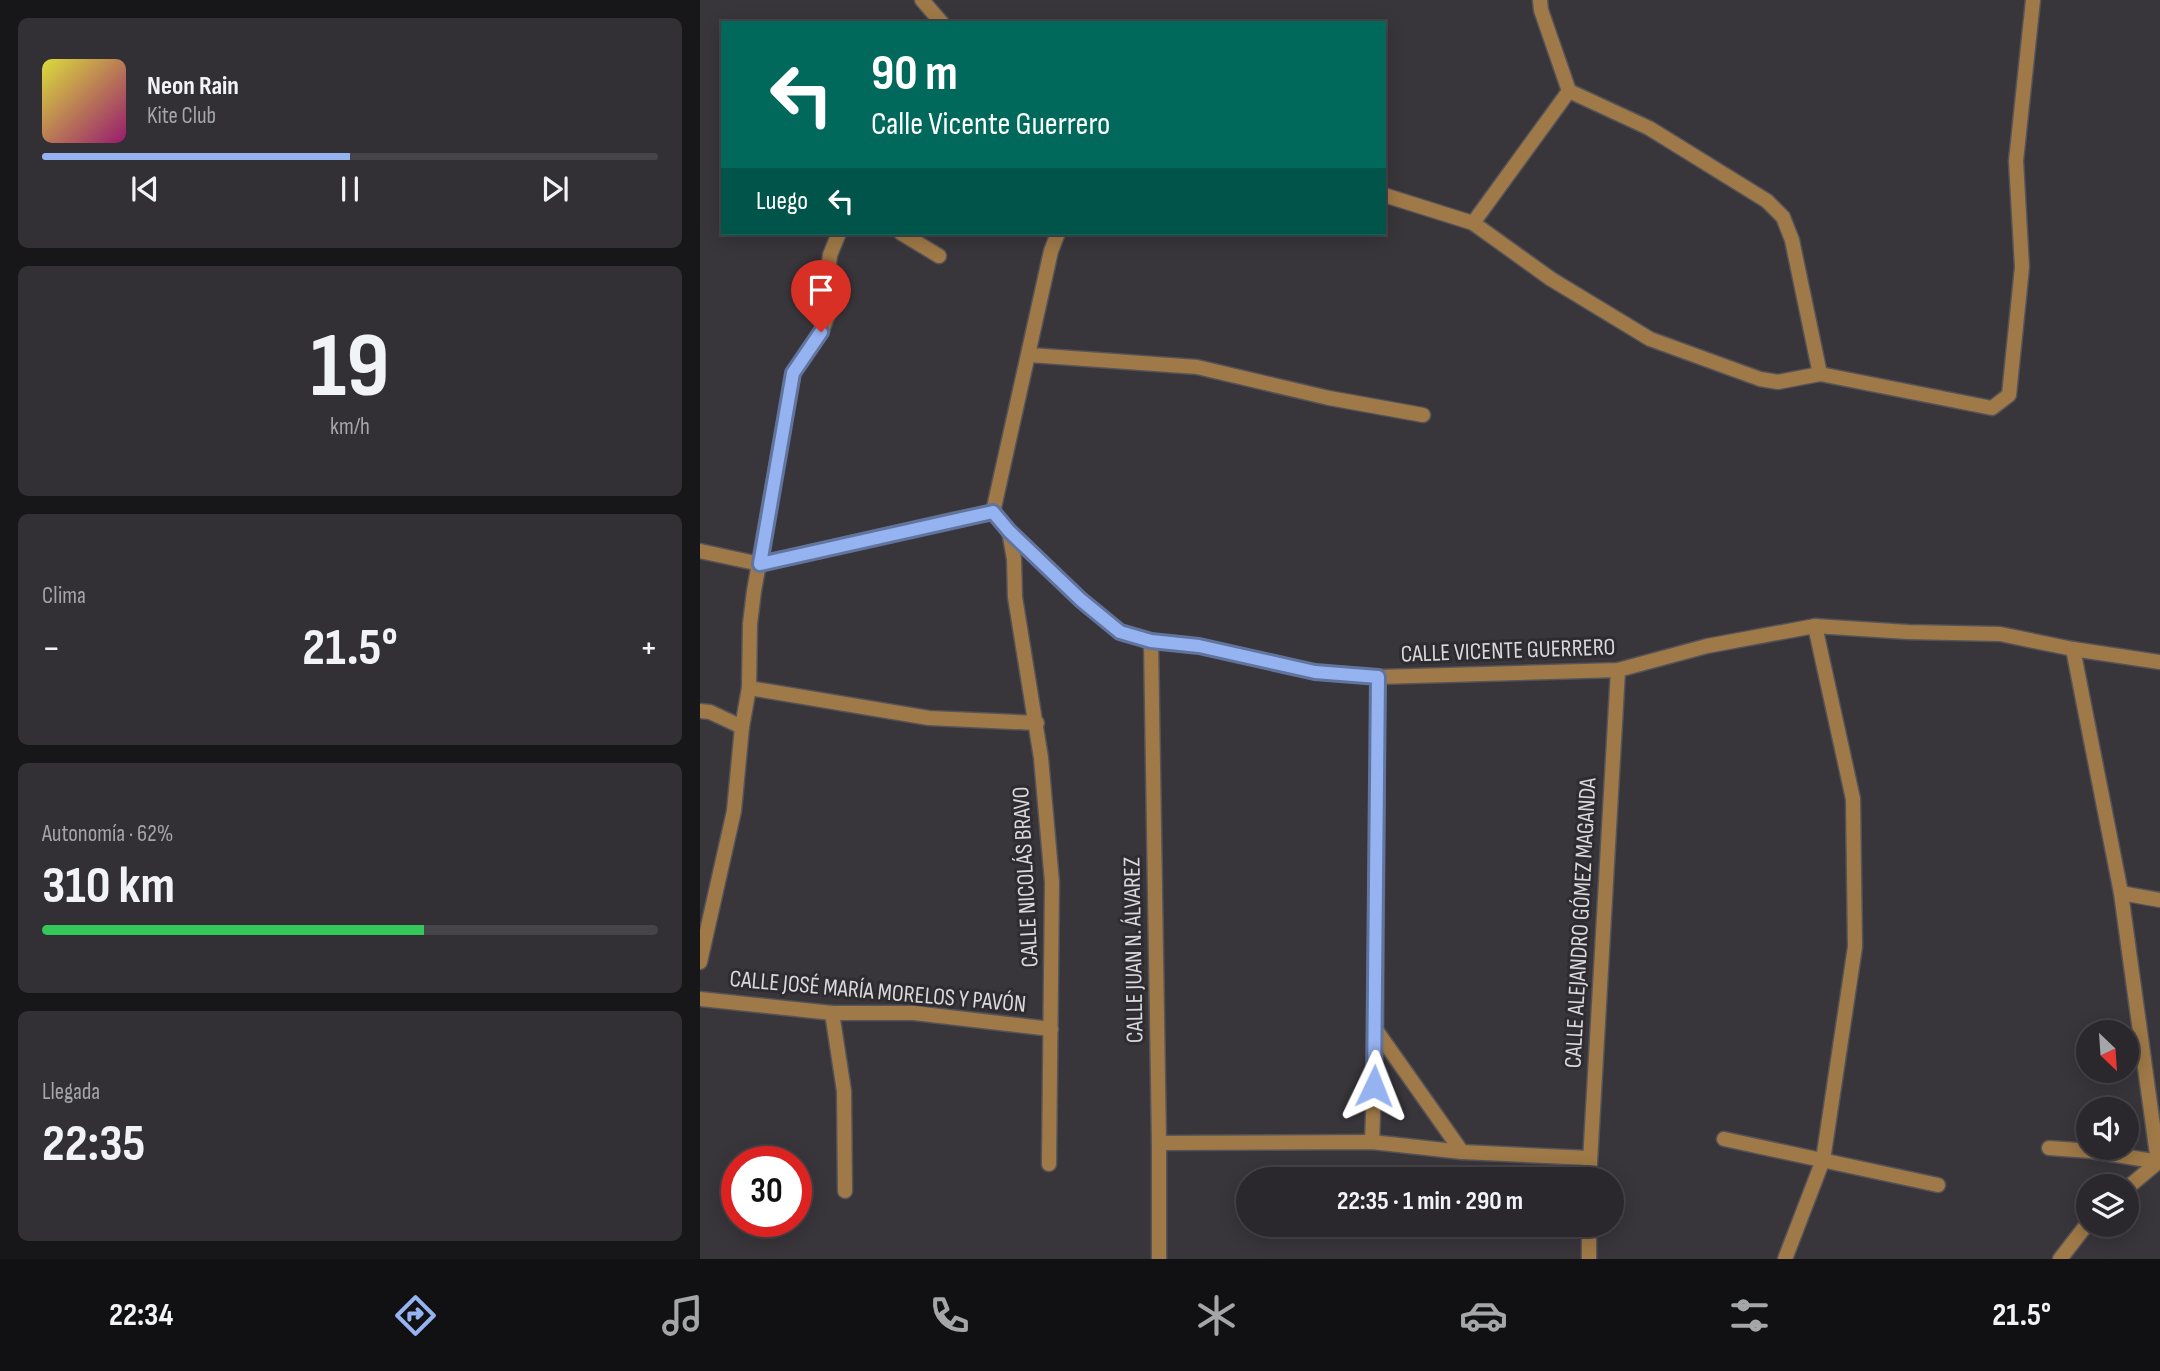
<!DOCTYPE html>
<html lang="es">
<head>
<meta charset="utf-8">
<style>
	:root { --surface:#2a282c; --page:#323034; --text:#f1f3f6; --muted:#a5a6a9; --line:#464448; --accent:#95b2f1 }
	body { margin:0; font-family:"Sofia Sans Condensed",sans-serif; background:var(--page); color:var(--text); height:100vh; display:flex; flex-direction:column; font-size:26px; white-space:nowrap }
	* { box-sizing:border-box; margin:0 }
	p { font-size:23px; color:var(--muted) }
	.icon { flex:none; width:38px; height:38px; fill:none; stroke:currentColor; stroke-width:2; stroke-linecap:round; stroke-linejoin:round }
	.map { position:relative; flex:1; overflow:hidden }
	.panel { display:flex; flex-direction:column; gap:18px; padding:18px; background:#171618; width:700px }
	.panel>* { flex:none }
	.guide { position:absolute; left:21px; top:21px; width:665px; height:214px; border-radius:0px; box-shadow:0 4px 18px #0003,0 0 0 2px var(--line); background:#00695c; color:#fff; overflow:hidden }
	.needle { width:46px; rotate:155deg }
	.controls { position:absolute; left:1376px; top:1020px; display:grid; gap:14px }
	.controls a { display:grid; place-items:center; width:63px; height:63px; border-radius:50%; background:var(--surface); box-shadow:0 4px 18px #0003,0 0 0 2px var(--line); font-size:35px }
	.speed { position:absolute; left:21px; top:1146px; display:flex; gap:14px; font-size:35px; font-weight:700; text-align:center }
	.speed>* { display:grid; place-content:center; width:91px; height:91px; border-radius:50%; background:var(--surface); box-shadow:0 4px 18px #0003,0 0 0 2px var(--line); line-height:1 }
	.speed .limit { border:10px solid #d22; background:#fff; color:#111 }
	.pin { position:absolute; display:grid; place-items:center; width:60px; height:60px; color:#fff; margin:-72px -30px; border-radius:50% 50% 50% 0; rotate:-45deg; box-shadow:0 0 7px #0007 }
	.pin .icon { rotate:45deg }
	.me { position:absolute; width:77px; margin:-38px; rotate:2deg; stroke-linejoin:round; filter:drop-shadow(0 0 5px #0008) }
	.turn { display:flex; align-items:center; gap:24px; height:147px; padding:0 35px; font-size:32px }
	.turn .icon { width:91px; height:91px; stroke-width:2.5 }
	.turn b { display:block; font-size:49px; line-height:60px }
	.then { display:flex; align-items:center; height:66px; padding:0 35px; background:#0003; gap:14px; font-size:26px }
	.big { font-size:52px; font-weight:700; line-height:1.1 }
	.panel .widget { flex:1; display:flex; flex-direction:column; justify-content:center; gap:10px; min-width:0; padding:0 24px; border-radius:10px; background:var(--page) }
	.panel .dial { align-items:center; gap:0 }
	.dial b { font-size:91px; line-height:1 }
	.song { display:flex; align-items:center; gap:21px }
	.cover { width:84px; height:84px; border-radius:10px; background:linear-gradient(135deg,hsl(60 70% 55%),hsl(320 70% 35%)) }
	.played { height:7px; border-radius:4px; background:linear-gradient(90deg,var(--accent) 50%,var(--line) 50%) }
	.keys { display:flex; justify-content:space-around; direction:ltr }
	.heat { display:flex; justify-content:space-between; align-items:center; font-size:38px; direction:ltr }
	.charge { height:10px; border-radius:5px; background:linear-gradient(90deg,#34c759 62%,var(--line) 0) }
	.trip { position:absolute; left:536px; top:1167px; width:388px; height:70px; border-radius:35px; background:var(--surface); box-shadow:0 4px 18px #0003,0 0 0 2px var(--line); font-weight:700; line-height:70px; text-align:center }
	.tab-bar { display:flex; height:112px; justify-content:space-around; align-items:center; background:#111012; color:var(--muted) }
	.tab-bar .icon { width:49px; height:49px }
	.tab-bar .current { color:var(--accent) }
	.tab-bar b { font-size:32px; color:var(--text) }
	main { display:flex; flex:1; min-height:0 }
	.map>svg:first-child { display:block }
</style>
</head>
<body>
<main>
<section class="panel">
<div class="widget">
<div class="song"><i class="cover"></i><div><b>Neon Rain</b><p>Kite Club</p></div></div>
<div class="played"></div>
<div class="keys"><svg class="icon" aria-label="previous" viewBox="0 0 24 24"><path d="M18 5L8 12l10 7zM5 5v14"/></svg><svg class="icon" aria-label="pause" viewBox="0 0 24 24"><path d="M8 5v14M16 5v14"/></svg><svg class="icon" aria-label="next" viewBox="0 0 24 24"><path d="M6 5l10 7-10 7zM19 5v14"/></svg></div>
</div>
<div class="widget dial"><b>19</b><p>km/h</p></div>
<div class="widget"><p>Clima</p>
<div class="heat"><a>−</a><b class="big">21.5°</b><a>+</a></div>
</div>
<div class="widget"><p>Autonomía · 62%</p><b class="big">310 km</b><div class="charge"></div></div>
<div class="widget"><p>Llegada</p><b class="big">22:35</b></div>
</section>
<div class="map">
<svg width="1460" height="1259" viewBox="0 0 1460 1259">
	<rect width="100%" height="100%" fill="#38363b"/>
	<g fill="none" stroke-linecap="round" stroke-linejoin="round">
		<g stroke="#555358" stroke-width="17">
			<g id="street">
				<polyline points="222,0 242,23"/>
				<polyline points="840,0 841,10 869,91 949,128 1067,201 1083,217 1092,240 1120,374"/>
				<polyline points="684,195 773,223 851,279 950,339 1060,379 1078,382 1120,374 1292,408 1309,395 1322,267 1316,161 1333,0"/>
				<polyline points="773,223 869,91"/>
				<polyline points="201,233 239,256"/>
				<polyline points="330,355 497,367 629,398 723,415"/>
				<polyline points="293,512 351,251 358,233"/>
				<polyline points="309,531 314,559 315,597 341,758 352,882 349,1164"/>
				<polyline points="0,551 60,564 252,520 293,512 309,531 381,600 420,632 451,641 499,646 615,672 678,677 918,670 1007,646 1115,626 1208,632 1300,634 1373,649 1460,662"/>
				<polyline points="451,641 459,1143 459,1259"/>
				<polyline points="1373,649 1421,893 1458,1162 1426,1189"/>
				<polyline points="49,688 229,718 337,723"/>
				<polyline points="0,711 10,712 42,727"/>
				<polyline points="1421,893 1460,900"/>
				<polyline points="0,962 34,811 42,727 49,688 50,624 54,591 93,373 121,333 130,309 128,272 130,255 139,233"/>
				<polyline points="0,999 132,1013 214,1013 351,1029"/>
				<polyline points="132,1013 144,1091 145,1191"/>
				<polyline points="676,1030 762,1152"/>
				<polyline points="1024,1139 1238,1185"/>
				<polyline points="672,1142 676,1030 678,677"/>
				<polyline points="459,1143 672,1142 762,1152 889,1158"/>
				<polyline points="1349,1148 1391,1151 1460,1162"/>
				<polyline points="889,1180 918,670"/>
				<polyline points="889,1259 889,1225"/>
				<polyline points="1085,1259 1123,1160 1155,947 1153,799 1115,626"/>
				<polyline points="1360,1259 1388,1223"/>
			</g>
		</g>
		<use href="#street" stroke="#9f7947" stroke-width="14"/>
	</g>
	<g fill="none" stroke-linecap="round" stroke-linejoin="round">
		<g stroke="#61749d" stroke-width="18">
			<polyline id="route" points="121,332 93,373 60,564 293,512 309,531 381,600 420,632 451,641 499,646 615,672 678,677 674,1086"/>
		</g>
		<use href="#route" stroke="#95b2f1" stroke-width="12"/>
	</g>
	<g text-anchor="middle" stroke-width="6" stroke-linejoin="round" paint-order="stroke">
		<g font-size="24" fill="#d9d8db" stroke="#2e2c31">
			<text transform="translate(808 650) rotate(-2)" y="8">CALLE VICENTE GUERRERO</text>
			<text transform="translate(325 877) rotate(-93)" y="8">CALLE NICOLÁS BRAVO</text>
			<text transform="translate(880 923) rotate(-87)" y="8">CALLE ALEJANDRO GÓMEZ MAGANDA</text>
			<text transform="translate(433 950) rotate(-91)" y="8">CALLE JUAN N. ÁLVAREZ</text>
			<text transform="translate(178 991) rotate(5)" y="8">CALLE JOSÉ MARÍA MORELOS Y PAVÓN</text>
		</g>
	</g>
</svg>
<div class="controls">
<a><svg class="needle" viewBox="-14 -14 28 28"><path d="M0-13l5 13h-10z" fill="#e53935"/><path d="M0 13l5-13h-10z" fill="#a5a6a9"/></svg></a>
<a><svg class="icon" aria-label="sound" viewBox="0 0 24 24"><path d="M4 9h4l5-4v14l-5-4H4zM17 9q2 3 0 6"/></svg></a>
<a><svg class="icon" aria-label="layers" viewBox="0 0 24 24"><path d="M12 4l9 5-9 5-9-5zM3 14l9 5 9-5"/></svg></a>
</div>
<div class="speed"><div class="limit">30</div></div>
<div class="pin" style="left:121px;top:332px;background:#d93025"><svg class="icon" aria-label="arrive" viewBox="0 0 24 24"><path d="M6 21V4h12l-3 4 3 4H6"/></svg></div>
<svg class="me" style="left:674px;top:1086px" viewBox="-20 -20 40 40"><path d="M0-17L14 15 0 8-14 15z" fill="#95b2f1" stroke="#fff" stroke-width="4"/></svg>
<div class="trip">22:35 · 1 min · 290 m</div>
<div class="guide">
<div class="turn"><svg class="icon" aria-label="left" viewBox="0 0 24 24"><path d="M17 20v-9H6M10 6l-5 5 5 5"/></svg><div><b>90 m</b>Calle Vicente Guerrero</div></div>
<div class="then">Luego<svg class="icon" aria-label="left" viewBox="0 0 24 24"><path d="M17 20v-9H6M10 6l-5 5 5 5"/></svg></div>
</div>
</div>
</main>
<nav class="tab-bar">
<b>22:34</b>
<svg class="icon current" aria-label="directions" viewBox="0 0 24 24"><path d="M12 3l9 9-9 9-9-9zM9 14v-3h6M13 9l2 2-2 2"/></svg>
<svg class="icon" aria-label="music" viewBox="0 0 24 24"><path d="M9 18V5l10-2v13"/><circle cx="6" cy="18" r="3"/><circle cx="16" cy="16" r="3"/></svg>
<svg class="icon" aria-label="phone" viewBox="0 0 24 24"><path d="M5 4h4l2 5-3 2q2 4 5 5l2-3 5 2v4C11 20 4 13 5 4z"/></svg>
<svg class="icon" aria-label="climate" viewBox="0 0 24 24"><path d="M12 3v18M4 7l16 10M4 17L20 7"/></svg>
<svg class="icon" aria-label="car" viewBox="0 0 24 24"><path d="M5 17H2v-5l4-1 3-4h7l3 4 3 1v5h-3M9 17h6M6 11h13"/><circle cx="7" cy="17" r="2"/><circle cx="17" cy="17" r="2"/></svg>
<svg class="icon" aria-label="filters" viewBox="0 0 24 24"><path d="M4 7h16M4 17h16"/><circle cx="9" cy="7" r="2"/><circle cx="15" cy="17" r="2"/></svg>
<b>21.5°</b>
</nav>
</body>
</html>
